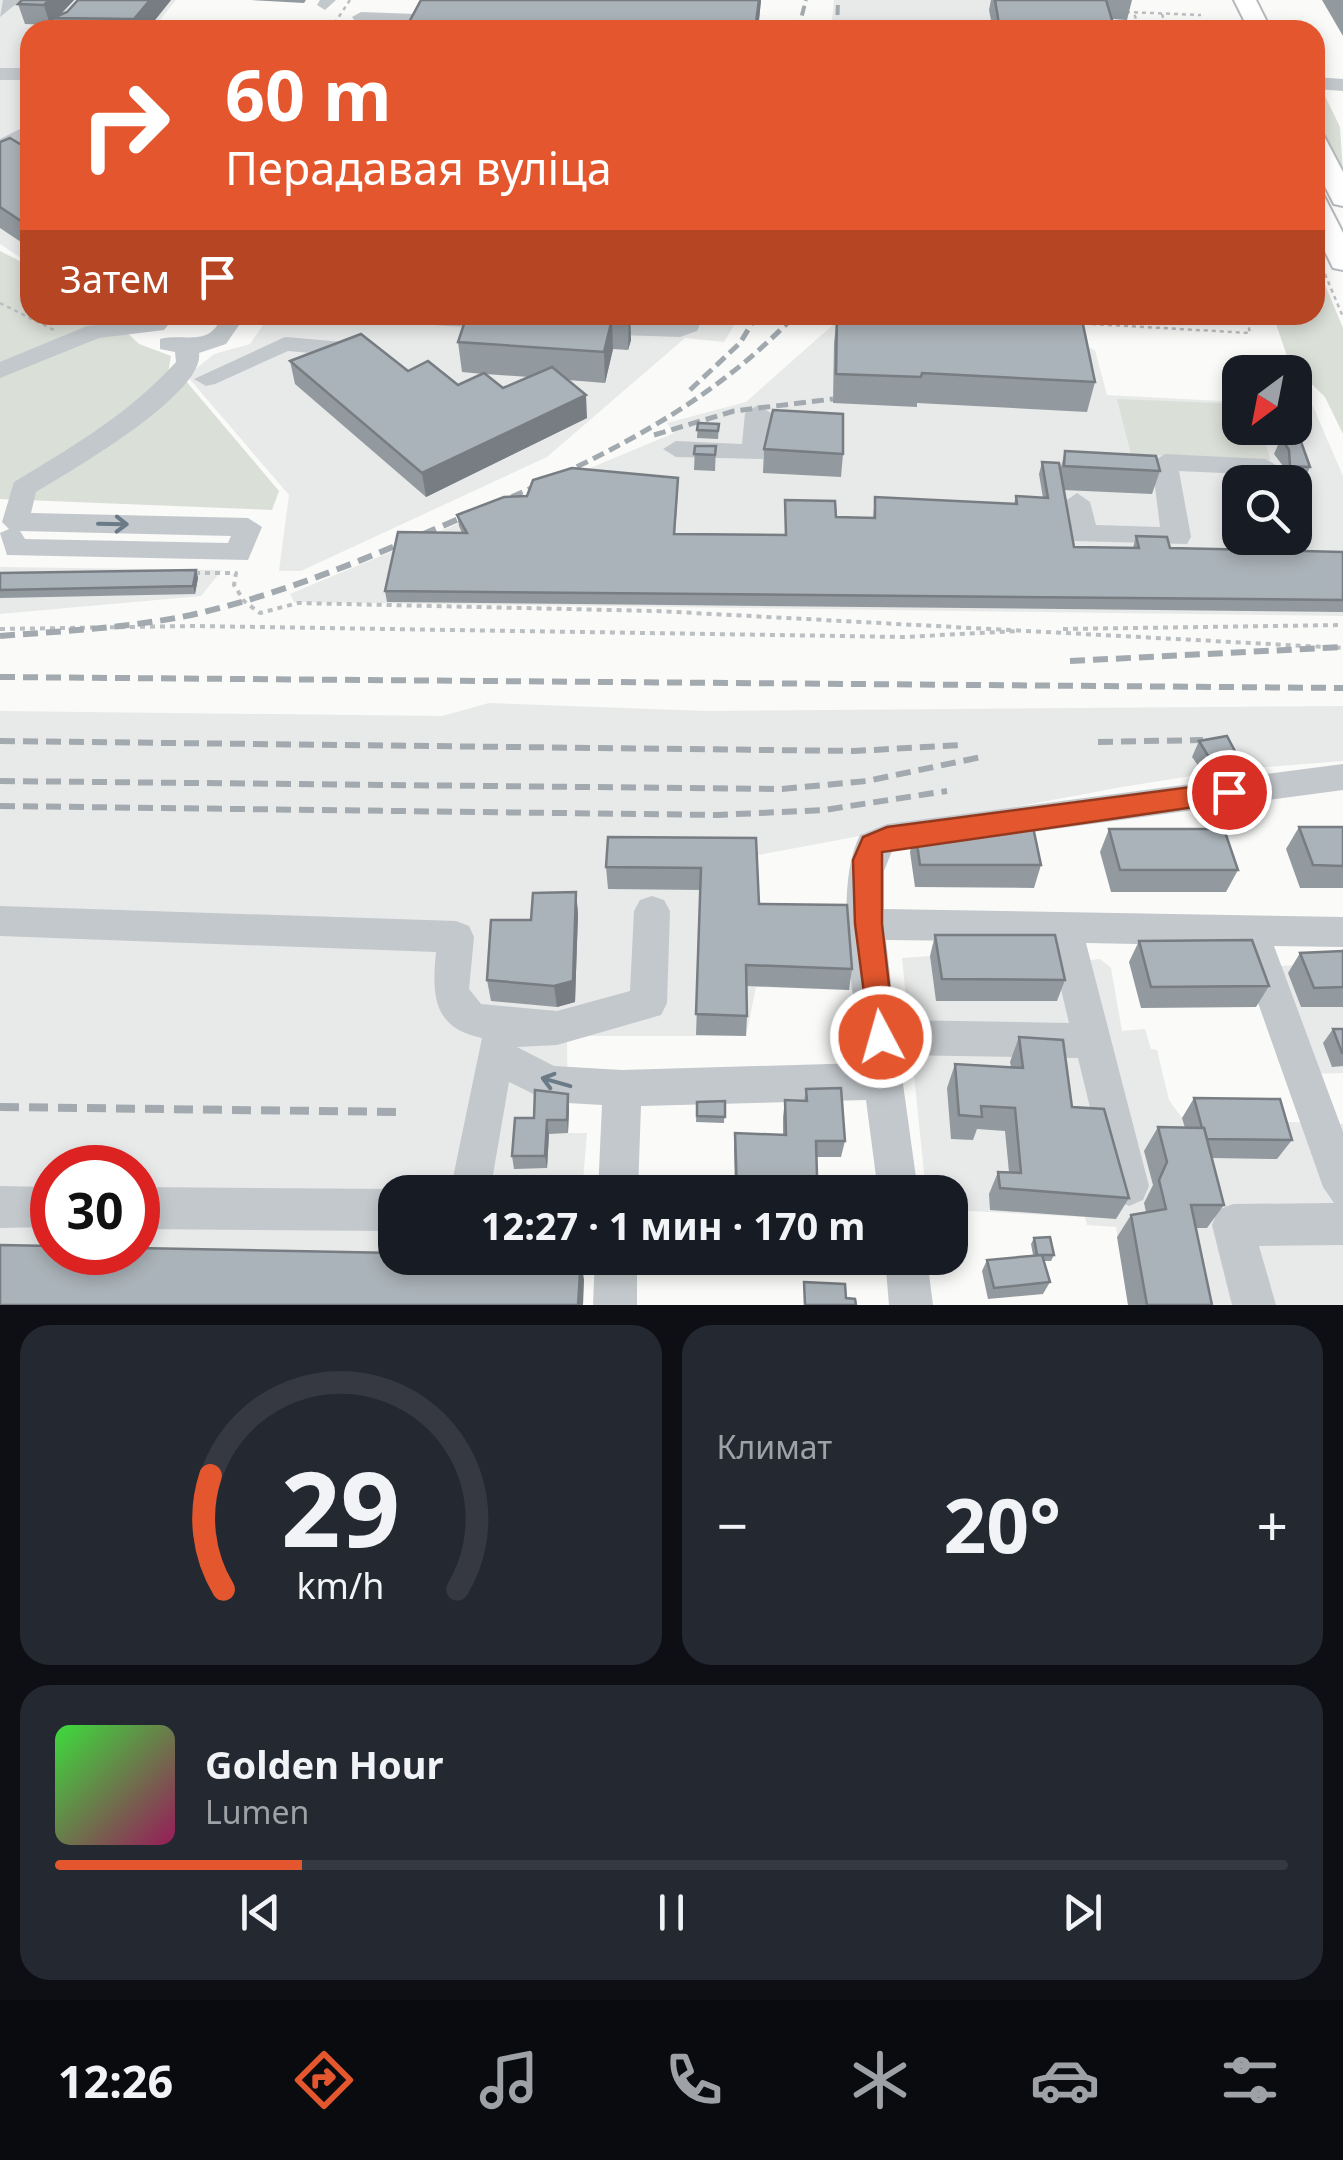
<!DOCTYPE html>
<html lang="ru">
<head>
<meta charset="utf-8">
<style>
	:root { --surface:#171b24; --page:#242831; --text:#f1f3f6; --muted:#9ea1a6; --line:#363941; --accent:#e4572e }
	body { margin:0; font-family:"Noto Sans",sans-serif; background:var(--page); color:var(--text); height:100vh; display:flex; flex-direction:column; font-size:38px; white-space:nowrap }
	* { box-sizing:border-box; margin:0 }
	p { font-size:32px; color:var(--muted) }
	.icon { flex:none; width:55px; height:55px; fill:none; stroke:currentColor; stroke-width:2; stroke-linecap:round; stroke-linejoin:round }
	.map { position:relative; height:1305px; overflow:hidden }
	.drawer { display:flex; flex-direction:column; gap:20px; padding:20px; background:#0d0f14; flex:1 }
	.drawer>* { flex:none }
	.top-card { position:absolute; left:20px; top:20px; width:1305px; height:305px; border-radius:30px; box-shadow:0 5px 15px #0003; background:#e4572e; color:#fff; overflow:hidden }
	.needle { width:65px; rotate:212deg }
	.controls { position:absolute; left:1222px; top:355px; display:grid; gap:20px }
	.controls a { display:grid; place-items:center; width:90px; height:90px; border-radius:20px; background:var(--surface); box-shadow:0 5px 15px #0003; font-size:50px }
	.speed { position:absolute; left:30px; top:1145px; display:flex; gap:20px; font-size:50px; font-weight:700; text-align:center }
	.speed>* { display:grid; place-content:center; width:130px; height:130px; border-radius:50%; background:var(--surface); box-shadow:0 5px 15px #0003; line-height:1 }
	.speed .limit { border:15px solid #d22; background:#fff; color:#111 }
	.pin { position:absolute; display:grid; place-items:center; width:85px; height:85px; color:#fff; margin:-42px; border:5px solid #fff; border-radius:50%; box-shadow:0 2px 10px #0007 }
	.me { position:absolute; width:110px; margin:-55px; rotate:354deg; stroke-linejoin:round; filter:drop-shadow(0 0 8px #0008) }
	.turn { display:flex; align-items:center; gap:35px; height:210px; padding:0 40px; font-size:45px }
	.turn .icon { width:130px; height:130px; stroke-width:2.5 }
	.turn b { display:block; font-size:70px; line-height:85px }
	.then { display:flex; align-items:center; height:95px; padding:0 40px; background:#0003; gap:20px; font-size:38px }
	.big { font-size:75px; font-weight:700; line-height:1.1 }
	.drawer .card { flex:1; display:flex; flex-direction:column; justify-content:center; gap:15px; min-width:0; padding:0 35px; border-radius:30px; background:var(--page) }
	.drawer .dial { align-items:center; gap:0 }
	.dial svg { height:260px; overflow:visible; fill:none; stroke:var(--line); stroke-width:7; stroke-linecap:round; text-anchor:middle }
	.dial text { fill:var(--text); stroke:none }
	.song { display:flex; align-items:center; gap:30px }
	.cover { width:120px; height:120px; border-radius:15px; background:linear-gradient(135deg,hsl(120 70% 55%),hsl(330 70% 35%)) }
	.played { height:10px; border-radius:5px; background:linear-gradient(90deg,var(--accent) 20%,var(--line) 20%) }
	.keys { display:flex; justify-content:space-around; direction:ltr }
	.heat { display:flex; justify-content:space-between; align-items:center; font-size:55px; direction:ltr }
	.drawer .tiles { flex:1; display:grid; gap:20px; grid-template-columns:1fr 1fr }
	.card:last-child { grid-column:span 2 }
	.trip { position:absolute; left:378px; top:1175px; width:590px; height:100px; border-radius:30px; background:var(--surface); box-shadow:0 5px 15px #0003; font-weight:700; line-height:100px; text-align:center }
	.menu { display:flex; height:160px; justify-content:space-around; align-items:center; background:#090b0e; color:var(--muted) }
	.menu .icon { width:70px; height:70px }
	.menu .selected { color:var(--accent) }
	.menu b { font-size:45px; color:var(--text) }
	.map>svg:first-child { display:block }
</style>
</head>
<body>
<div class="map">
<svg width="1343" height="1305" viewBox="0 0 1343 1305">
	<rect width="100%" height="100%" fill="#fafaf8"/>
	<g fill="#e8e9e9" fill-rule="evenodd">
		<polygon points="0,0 176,0 152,30 30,30 30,264 0,244"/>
		<polygon points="834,0 1121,0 1127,20 1106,19 1103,30 831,30"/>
		<polygon points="270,315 740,315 724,342 685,338 547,457 301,571 279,571 289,495 187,376 214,354 250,344"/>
		<path d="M844,315H1075L1074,341L1095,350L1107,395L1240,402V428H1295V404H1312L1343,476V616L294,602L290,594L674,433L667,423L746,402ZM1240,482H1295V538H1240Z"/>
		<polygon points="0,567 222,570 201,596 0,614"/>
		<path d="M489,703L706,711L1343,706V761L1229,770L1122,787L753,856L757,926L849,927L853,990L756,987L746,1036H567L568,1133H587L582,1192H395V1258L584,1280L583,1305H0V711L442,716ZM52,1168H138V1252H52Z"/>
		<polygon points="930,956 1049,964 1100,959 1111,968 1122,1031 1145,1029 1151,1049 1157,1050 1169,1100 1182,1118 1343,1124 1343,1305 1128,1305 1116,1227 1087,1225 1085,1217 950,1210 950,1192 926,1192 902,958"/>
		<polygon points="1343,964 1343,1073 1310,1074 1271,966"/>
	</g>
	<g fill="#dadfd7">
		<polygon points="1315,90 1322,90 1340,127 1343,172 1315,115"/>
		<polygon points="0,251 30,266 30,315 108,315 139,344 171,356 168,373 185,380 279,491 272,510 0,499"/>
		<polygon points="1315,261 1343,328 1343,434 1325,397 1289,362 1273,315 1315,315"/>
		<polygon points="1117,399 1240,404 1240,428 1260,428 1271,460 1131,454"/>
	</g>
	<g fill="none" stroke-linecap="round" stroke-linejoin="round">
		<g stroke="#b5babe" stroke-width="4">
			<g id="major">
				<polygon points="1234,0 1256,0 1271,30 1249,30"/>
				<polygon points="1315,134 1324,136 1343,172 1343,206 1334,204 1315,167"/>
				<polygon points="1315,194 1324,196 1343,233 1343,270 1333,268 1315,231"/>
			</g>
		</g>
		<g stroke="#bbbfc2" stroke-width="2.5" stroke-dasharray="4 4" stroke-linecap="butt">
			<polyline points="1126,12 1201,15"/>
			<polyline points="1162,14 1167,30"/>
			<polyline points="330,30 350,0"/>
			<polyline points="1117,30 1139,28 1134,13"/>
			<polyline points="1325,274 1343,317"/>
			<polyline points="0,303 54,330"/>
			<polyline points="1092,324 1250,333 1246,315"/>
		</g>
		<g stroke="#bbbfc2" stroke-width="4" stroke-dasharray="5 5" stroke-linecap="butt">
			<polyline points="195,573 236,573 234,585 244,601 260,613 298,603 657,611 1343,648"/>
			<polyline points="0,629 194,626 904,637 1018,631"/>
			<polyline points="1063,629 1343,625"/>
		</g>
		<g fill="#c3c8cc" fill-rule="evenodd">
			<polygon points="3,0 21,0 0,17"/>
			<polygon points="320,0 336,0 325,10 317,5"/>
			<polygon points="361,12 416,14 425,19 420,30 402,30 405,24 355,21 352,17"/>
			<rect x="0" y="68" width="30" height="12"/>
			<polygon points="1315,77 1343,79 1343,91 1315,89"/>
			<polygon points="30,124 30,138 0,153 0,139"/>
			<path d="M222,315H246L226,344L199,353C205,394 69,472 36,492L31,513L248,518L262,527L248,560L7,555L0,533L9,529L2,522L14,482C72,447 130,413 176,362L175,352L160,349V339C185,333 211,348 222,315ZM20,531L231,536L228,543L25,539Z"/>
			<polygon points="368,315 503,315 515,322 503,329 380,322"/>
			<polygon points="680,315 704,315 697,331 680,337 589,334 577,327 589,320 677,323"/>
			<polygon points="156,318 168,325 164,330 99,338 0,378 0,362 87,326"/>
			<polygon points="285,337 344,342 356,349 344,356 288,351 215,384 206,386 194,379"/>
			<polygon points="758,405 771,413 763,459 676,457 663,449 676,441 742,444 745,413"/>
			<polygon points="1165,454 1266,459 1279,467 1266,475 1179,471 1191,537 1187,544 1074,541 1064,502 1077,493 1090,502 1096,525 1160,527 1152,462"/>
			<path d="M1343,764V790L892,851L884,871V909L1343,917V947L1274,946L1343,1132V1245L1259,1246L1276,1305H1232L1212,1225L1218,1210L1233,1204L1334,1203L1323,1187L1238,946L1086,943L1149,1186L1143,1200L1129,1206L1115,1200L1109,1186L1078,1058L899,1055L918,1192H878L866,1100L641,1106L638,1192H598L602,1105L550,1102L509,1082L490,1192H450L482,1038C432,1028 432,994 436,952L0,936V906L456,921L469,926L474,937L469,989L481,1004L557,1011L630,991L634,911L640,900L652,896L664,900L670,911L667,1003L661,1015L557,1045L517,1047L554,1066L622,1070L862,1063C855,1003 832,890 860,835L887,824ZM886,940L1050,942L1069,1023L895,1020Z"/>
			<polygon points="0,1186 52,1187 52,1227 0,1228"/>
			<polygon points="138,1187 395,1189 402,1192 395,1192 395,1231 138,1229"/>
			<polygon points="595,1258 637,1258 637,1305 593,1305"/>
			<polygon points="885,1258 927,1258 933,1305 889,1305"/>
		</g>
		<use href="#major" fill="#fff" fill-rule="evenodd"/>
		<g stroke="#a2aab0" stroke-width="4" stroke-dasharray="10 5" stroke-linecap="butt">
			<polyline points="798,30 806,0"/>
			<polyline points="837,30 838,0"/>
		</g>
		<g stroke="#a2aab0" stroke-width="5" stroke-dasharray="12 6" stroke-linecap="butt">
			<polyline points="690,390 740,343 757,315"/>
			<polyline points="654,435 734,411 833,399"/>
			<path d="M495,504C606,456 711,404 795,315"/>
		</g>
		<g stroke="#a2aab0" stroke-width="6" stroke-dasharray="15 8" stroke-linecap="butt">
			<path d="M0,636C64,631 128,628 191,615C298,591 400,544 500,501"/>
			<polyline points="1070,661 1343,647"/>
			<polyline points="0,677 1343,688"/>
			<polyline points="0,741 854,751 961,745"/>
			<polyline points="1098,742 1203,740"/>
			<polyline points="0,781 782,789 867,781 981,757"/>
			<polyline points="0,806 717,815 824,810 947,791"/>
		</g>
		<polyline stroke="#a2aab0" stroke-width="8" stroke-dasharray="19 10" stroke-linecap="butt" points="0,1107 400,1112"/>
	</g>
	<g fill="#929a9f" fill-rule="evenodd">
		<polygon points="22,0 74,0 60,15 67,12 78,0 171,0 147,30 57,30 54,21 50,25 25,24 18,4"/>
		<polygon points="250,0 306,0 304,3"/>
		<polygon points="761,0 758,30 409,30 408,24"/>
		<polygon points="991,0 1132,0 1127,20 1112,19 1115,30 993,30 989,10"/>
		<polygon points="1322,0 1343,0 1343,36"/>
		<polygon points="0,142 30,150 30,248 0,228"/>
		<path d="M467,315H676V318L666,320L630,319L631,340L628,350L613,349L605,383L568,380L587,418L426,497L295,384L290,361L408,371L458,385L483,374L462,372L458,342ZM485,374L529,377L503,388Z"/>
		<polygon points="837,315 1004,322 1003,315 1083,315 1082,320 1095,382 1087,412 917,403 917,407 833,403 834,343"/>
		<polygon points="698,423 719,424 718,439 697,438"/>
		<polygon points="1281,438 1310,467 1303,483 1283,482 1283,466 1274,454"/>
		<polygon points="695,446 716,446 715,471 694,470"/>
		<polygon points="764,449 843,454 841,477 763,473"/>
		<polygon points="1065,451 1160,471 1152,494 1063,490 1074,547 1133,548 1136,536 1170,548 1343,552 1343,612 387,602 385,591 462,533 459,526 457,515 527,496 678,490 675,534 785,535 785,500 836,517 873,518 875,497 1014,504 1016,496 1043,498 1039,474 1042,462 1060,471"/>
		<polygon points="196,570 198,578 195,594 0,598 0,573"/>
		<polygon points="1199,741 1237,755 1229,770 1204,774 1192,757"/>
		<polygon points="1299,827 1343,827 1343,888 1300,888 1286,849"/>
		<polygon points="1109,829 1238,870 1226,892 1111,892 1100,852"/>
		<polygon points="915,830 1041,865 1034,888 915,887 910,852"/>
		<polygon points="756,838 759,904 852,969 849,990 747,986 747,1016 746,1036 696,1035 701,890 608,889 606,867"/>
		<polygon points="576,892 578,914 575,1002 557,1007 491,1001 487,980 531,920"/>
		<polygon points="935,935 1065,980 1057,1001 936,1001 930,956"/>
		<polygon points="1139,941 1269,986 1256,1007 1141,1008 1129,962"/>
		<polygon points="1343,949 1343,1007 1301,1007 1288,973 1300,953 1341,951"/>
		<polygon points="1333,1029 1343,1029 1343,1066 1332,1067 1323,1043"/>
		<polygon points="1019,1037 1072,1107 1129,1198 1116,1219 990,1210 989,1194 998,1172 1009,1172 1005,1131 977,1129 973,1140 951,1139 947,1088 955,1064 1011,1067 1010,1062"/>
		<polygon points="806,1089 845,1141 841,1157 816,1157 817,1176 850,1192 735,1192 734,1149 735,1133 783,1135 783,1117 785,1100 804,1101"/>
		<polygon points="1194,1098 1292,1140 1277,1159 1212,1158 1224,1205 1207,1228 1196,1228 1212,1305 1128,1305 1117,1237 1131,1215 1146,1212 1144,1203 1153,1185 1144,1151 1158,1127 1185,1128 1182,1118"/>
		<polygon points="725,1101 724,1123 696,1122 697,1102"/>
		<polygon points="569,1107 568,1133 549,1134 547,1168 514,1169 512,1156 534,1118"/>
		<polygon points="1034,1238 1054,1255 1051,1261 1044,1261 1050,1282 1043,1294 988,1299 982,1271 987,1260 1033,1255 1031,1244"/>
		<polygon points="799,1258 826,1258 824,1263 799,1263"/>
	</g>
	<g fill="#777d82">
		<polygon points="49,0 74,0 57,18 53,18 54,21 50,25 44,5"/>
		<polygon points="150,0 171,0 147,30 137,30 134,19"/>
		<polygon points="759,0 761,0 758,30 755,30"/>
		<polygon points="629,315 630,315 631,340 628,350"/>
		<polygon points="666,315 676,315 676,318 666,320"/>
		<polygon points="612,319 613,349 605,383 604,352"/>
		<polygon points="586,395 587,418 426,497 422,473"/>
		<polygon points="196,570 198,578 195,594 193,586"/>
		<polygon points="576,892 578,914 575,1002 557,1007 554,986"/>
		<polygon points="568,1094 569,1107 568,1133 567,1120"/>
		<polygon points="547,1120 549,1134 547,1168 545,1156"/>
		<polygon points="581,1258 584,1280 583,1305 578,1305"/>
	</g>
	<g fill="#aab3b9" stroke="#777d82" stroke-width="2.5">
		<polygon points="22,0 49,0 44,5 18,4"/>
		<polygon points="78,0 150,0 134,19 53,18 67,12"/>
		<polygon points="421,0 759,0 755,30 507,30 508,29 408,24"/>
		<polygon points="995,0 1106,0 1115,30 1000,30"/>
		<polygon points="10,138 30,150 30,223 27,225 0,207 0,142"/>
		<polygon points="467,315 629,315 628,320 612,319 604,352 458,342"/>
		<polygon points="837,315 1015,322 1014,315 1081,315 1095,382 922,373 921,377 836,374"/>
		<polygon points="361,334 408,371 428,361 458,385 484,373 503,388 552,367 586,395 422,473 290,361"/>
		<polygon points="773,410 843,414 843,454 764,449"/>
		<polygon points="698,423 719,424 718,431 697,430"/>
		<polygon points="1281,438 1300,439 1310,467 1290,466 1289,450"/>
		<polygon points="695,446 716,446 715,455 694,454"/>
		<polygon points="1065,451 1156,456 1160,471 1064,466"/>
		<polygon points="1042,462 1059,463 1074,547 1139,548 1136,536 1167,537 1170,548 1343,552 1343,600 385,591 398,532 467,533 457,515 504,497 527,496 533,480 572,468 678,478 674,534 786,535 785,500 835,501 836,517 875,518 875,497 1017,504 1016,496 1048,498"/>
		<polygon points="196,570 193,586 0,590 0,573"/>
		<polygon points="1227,736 1237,755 1210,759 1199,741"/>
		<polygon points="1033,827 1041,865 920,865 915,830"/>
		<polygon points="1299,827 1343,827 1343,866 1313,865"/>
		<polygon points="1109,829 1224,829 1238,870 1120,870"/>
		<polygon points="608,837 756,838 759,904 847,905 852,969 746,965 747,1016 696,1014 701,868 606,867"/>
		<polygon points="576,892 573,981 554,986 487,980 491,920 531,920 533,893"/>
		<polygon points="935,935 1055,935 1065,980 942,979"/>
		<polygon points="1252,940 1269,986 1151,987 1139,941"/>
		<polygon points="1343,951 1343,987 1314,988 1300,953"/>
		<polygon points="1333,1029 1343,1029 1343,1053 1342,1053"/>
		<polygon points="1019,1037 1063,1040 1072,1107 1104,1109 1129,1198 1000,1188 998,1172 1021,1173 1015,1108 981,1106 982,1117 959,1115 955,1064 1023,1068"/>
		<polygon points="841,1088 845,1141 816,1141 817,1176 849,1177 850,1192 737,1192 735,1133 786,1135 785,1100 807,1101 806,1089"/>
		<polygon points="535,1090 568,1094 567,1120 547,1120 545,1156 512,1156 515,1118 534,1118"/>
		<polygon points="1194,1098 1280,1099 1292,1140 1207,1139 1204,1128 1202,1128"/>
		<polygon points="725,1101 725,1117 697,1116 697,1102"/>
		<polygon points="1158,1127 1204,1128 1224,1205 1191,1205 1212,1305 1147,1305 1131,1215 1166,1209 1159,1180 1167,1162"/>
		<polygon points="1050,1237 1054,1255 1037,1255 1034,1238"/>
		<polygon points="0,1245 52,1246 52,1252 138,1252 138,1248 395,1253 395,1258 581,1258 578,1305 0,1305"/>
		<polygon points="1042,1255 1050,1282 994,1288 987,1260"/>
		<polygon points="804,1282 845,1284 846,1298 855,1299 856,1305 805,1305"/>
	</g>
	<defs><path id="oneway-shaft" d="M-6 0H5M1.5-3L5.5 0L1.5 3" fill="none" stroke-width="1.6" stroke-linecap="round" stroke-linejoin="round" transform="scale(2.5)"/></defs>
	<g stroke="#6a7a87">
		<use href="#oneway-shaft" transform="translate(113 524) rotate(1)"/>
		<use href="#oneway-shaft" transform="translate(556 1082) rotate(-164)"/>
	</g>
	<polygon fill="#e4572e" stroke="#94391e" stroke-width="2.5" points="1229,782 1241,792 1229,802 882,852 882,924 895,1037 891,1047 881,1050 871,1047 855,924 853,860 863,837 887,827"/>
</svg>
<div class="controls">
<a><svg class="needle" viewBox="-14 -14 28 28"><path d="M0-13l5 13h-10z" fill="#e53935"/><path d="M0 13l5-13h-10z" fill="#9ea1a6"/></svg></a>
<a><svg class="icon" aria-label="search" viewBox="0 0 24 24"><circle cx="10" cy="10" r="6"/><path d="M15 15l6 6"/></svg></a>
</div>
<div class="speed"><div class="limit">30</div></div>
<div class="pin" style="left:1229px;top:792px;background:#d93025"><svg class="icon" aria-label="arrive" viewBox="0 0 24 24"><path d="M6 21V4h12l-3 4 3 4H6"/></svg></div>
<svg class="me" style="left:881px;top:1037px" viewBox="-20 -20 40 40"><circle r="17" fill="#e4572e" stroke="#fff" stroke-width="3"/><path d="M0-11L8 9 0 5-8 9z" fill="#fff"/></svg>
<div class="trip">12:27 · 1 мин · 170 m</div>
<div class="top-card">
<div class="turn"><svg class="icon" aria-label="right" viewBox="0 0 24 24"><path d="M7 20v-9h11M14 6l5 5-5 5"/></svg><div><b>60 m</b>Перадавая вуліца</div></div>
<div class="then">Затем<svg class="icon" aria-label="arrive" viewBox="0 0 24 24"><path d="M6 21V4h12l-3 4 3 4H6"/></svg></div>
</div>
</div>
<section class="drawer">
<div class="tiles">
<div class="card dial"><svg viewBox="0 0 100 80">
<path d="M14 69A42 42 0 1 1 86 69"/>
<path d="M14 69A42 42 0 0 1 10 34" stroke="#e4572e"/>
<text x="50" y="56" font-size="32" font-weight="700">29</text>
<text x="50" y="72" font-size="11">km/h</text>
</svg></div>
<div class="card"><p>Климат</p>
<div class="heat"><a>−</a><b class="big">20°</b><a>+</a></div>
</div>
<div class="card">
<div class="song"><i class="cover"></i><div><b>Golden Hour</b><p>Lumen</p></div></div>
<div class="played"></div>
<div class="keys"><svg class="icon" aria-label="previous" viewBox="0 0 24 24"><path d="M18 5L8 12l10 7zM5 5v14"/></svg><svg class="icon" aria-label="pause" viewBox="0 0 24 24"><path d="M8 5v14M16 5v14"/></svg><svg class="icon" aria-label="next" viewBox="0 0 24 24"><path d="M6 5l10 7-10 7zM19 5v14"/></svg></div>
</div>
</div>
</section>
<nav class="menu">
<b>12:26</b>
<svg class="icon selected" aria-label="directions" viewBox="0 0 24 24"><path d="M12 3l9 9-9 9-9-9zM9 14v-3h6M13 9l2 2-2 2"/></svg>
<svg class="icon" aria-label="music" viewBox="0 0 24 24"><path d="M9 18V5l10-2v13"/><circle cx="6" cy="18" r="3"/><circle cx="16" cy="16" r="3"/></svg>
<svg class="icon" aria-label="phone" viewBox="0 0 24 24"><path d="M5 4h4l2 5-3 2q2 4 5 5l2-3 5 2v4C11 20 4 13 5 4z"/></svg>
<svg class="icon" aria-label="climate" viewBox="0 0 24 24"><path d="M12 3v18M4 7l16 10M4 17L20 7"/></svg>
<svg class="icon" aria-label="car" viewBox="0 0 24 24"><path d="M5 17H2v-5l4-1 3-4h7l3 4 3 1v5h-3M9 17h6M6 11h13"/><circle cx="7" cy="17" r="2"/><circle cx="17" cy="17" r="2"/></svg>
<svg class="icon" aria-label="filters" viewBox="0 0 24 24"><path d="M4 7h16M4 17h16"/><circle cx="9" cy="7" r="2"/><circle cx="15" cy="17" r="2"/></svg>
</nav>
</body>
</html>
